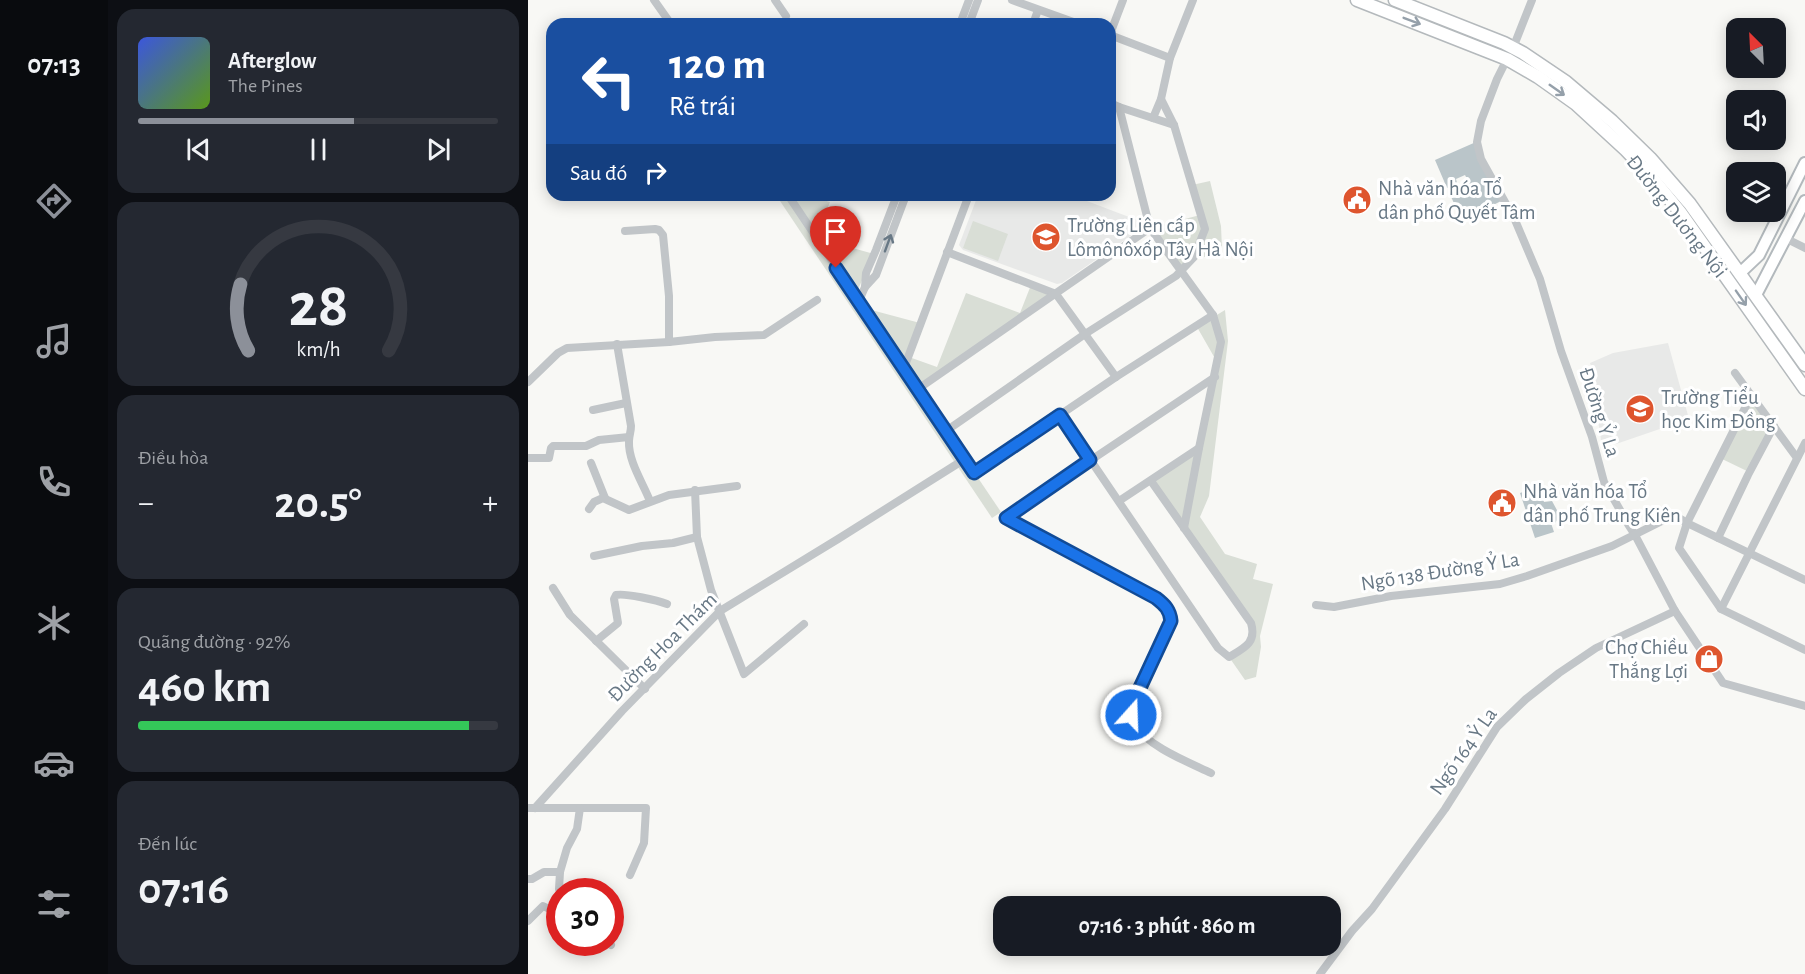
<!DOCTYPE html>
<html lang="vi">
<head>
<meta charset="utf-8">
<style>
	:root { --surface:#171b24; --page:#242831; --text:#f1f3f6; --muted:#9ea1a6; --line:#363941; --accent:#8c9099 }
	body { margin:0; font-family:"Alegreya Sans",sans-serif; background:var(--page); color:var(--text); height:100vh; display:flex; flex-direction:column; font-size:22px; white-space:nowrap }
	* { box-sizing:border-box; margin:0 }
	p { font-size:20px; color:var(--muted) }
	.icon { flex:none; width:33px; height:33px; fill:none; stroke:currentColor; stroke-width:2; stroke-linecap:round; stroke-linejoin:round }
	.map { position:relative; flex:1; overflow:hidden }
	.drawer { display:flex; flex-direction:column; gap:9px; padding:9px; background:#0d0f14; width:420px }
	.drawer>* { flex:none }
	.hud { position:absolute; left:18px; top:18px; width:570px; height:183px; border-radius:18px; box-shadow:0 3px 15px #0003; background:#1a4fa0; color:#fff; overflow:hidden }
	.needle { width:39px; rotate:336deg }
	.buttons { position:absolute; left:1198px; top:18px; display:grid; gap:12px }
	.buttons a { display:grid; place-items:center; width:60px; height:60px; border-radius:12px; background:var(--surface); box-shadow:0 3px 15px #0003; font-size:30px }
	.speed { position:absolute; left:18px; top:878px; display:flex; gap:12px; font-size:30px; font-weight:700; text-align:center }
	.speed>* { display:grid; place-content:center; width:78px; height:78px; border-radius:50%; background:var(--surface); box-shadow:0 3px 15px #0003; line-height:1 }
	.speed .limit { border:9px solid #d22; background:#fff; color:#111 }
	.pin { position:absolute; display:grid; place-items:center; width:51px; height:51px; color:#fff; margin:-62px -26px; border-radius:50% 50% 50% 0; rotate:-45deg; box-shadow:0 0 6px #0007 }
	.pin .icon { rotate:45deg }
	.me { position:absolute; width:66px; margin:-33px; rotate:20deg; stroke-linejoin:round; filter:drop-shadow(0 0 4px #0008) }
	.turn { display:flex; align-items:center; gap:21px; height:126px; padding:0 24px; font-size:27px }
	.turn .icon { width:78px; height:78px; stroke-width:2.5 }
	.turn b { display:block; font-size:42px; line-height:51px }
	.then { display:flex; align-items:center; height:57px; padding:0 24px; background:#0003; gap:12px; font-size:22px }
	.big { font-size:45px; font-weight:700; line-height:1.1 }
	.drawer .card { flex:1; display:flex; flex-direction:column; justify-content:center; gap:9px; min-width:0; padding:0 21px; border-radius:18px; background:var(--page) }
	.drawer .dial { align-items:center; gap:0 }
	.dial svg { height:156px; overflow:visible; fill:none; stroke:var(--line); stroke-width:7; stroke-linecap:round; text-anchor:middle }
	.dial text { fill:var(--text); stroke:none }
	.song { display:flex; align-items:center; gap:18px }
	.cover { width:72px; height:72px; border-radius:9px; background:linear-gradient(135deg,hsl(230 70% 55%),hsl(90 70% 35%)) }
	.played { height:6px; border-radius:3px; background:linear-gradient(90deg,var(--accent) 60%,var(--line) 60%) }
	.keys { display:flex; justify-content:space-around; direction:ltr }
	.heat { display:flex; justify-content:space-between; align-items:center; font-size:33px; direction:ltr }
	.charge { height:9px; border-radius:4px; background:linear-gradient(90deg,#34c759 92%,var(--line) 0) }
	.trip { position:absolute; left:465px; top:896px; width:348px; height:60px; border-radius:18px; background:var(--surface); box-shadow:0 3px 15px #0003; font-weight:700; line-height:60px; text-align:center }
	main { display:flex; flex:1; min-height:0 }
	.tabs { display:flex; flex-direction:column; width:108px; justify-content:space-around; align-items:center; background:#090b0e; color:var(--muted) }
	.tabs .icon { width:42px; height:42px }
	.tabs .selected { color:var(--accent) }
	.tabs b { font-size:27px; color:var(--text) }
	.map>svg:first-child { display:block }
</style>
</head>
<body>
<main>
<nav class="tabs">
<b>07:13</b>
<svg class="icon selected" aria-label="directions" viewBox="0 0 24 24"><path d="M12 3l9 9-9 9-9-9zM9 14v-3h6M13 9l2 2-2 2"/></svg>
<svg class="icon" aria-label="music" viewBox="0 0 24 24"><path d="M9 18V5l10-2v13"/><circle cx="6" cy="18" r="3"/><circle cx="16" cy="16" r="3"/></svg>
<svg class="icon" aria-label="phone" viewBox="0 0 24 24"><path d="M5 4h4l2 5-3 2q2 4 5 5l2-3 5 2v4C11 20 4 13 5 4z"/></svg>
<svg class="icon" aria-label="climate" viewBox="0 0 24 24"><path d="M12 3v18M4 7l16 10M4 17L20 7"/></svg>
<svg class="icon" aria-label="car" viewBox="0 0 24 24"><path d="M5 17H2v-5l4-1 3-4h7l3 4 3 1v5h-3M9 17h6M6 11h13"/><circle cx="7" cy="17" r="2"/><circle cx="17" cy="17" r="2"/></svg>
<svg class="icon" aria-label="filters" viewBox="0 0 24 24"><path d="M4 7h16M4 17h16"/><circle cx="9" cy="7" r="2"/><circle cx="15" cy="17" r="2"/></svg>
</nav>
<section class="drawer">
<div class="card">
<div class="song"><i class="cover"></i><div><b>Afterglow</b><p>The Pines</p></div></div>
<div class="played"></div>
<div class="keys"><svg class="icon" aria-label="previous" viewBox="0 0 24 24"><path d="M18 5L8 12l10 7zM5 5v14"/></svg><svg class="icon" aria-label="pause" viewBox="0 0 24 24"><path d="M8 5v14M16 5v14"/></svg><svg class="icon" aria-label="next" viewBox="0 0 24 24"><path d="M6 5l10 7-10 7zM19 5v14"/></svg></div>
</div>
<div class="card dial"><svg viewBox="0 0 100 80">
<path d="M14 69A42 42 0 1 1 86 69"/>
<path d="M14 69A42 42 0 0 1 10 35" stroke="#8c9099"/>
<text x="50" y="56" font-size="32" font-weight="700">28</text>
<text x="50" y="72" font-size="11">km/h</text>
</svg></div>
<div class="card"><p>Điều hòa</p>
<div class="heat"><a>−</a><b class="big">20.5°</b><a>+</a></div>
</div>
<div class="card"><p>Quãng đường · 92%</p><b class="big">460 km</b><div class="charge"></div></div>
<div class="card"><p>Đến lúc</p><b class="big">07:16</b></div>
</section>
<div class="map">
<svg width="1277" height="974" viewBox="0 0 1277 974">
	<rect width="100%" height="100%" fill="#f8f8f5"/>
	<g fill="#e8e9e8">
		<polygon points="450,195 543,195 617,223 614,228 534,283 529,284 435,250 431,245"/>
		<polygon points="1140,343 1161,419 1088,444 1086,438 1073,442 1072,430 1059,381 1067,378 1062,363 1085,353"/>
	</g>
	<g fill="#d9ded6">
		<polygon points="682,181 693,226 694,249 674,258 666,257 677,229 664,185"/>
		<polygon points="248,195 259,195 473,512 464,518"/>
		<polygon points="260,195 279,195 302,202 288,237"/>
		<polygon points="672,215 676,229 665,257 654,270 623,228"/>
		<polygon points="445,221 480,234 470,261 435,248"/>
		<polygon points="289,238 346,254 327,296"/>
		<polygon points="503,285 527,294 390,388 377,368 381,357 409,367 438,293 492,313"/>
		<polygon points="336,308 392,323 376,366"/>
		<polygon points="697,310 700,341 681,496 672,517 697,554 729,564 725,579 745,584 732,636 733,647 728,677 717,680 701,657 721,648 728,632 724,621 659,528 689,362 669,327"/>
		<polygon points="1224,396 1245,426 1221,472 1192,458"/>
		<polygon points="670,449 656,528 623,481"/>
	</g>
	<g fill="#bac5c9">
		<polygon points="948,142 975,200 934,221 920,190 931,186 933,189 942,185 937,175 928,179 929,183 919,188 907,160"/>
		<polygon points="1011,487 1016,502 1024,501 1030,512 1030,519 1027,523 1023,523 1026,532 1007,538 992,493"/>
	</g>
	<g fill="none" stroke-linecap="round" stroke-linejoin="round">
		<g stroke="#b3b9bd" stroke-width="14">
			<g id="secondary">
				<polyline points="1212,273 1231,255 1277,163"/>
				<polyline points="1228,295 1277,201"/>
			</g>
		</g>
		<g stroke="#b4b9bc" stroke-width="15">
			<g id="primary">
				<polyline points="829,0 979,59 1010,77 1048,104 1098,150 1121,174 1152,212 1277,389"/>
				<polyline points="867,0 976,43 995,53 1038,82 1084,121 1122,158 1162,204 1277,365"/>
			</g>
		</g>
		<g stroke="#c1c5c8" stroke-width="8">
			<polyline points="126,0 143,24"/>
			<polyline points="247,0 258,16"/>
			<polyline points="484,0 551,24"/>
			<polyline points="432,24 441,0"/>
			<polyline points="441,24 450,0"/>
			<polyline points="505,24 510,10"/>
			<polyline points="582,34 595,0"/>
			<polyline points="582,35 642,58"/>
			<polyline points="985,48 1004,0"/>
			<polyline points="979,59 969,79 953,121 949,142 953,159 987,220 1012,279 1033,351 1064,437 1076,482 1100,524 1107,535 1147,611 1195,683 1277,706"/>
			<polyline points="591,107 646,125"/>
			<polyline points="625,118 633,99"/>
			<polyline points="260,195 446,473 588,377 685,315 622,228 591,107 582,103"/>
			<polyline points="97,231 127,229 131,230 135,235 141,296 141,342"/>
			<polyline points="1257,238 1277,248"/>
			<polyline points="419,252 528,294 588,377"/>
			<polyline points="337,287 338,273 348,250 369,195"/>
			<polyline points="331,301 337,287 348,275 378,195"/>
			<path d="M89,344L103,426C103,432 101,436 101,441C100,461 115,483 122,501"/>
			<polyline points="376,368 441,195"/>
			<polyline points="1207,373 1269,458"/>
			<polyline points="0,382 30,353 39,348 141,342 187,337 236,335 289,300"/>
			<polyline points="390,389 622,228"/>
			<polyline points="1223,396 1159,523 1151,548 1193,609 1277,650"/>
			<polyline points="65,410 98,403"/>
			<path d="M532,415L690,648L701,657C716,648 729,643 723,623L623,481"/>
			<polyline points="418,431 557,334 648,276 666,257 677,229 646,125 633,99 642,58 665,0"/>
			<polyline points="0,458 21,458 23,448 25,446 58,446 71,440 101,437"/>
			<polyline points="63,463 77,498"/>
			<polyline points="167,490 169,537 183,590 216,674 276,624"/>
			<polyline points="591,501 671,448 693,342 685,315"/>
			<polyline points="61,509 66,502 75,498 101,510 141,495 209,486"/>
			<polyline points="656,528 671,448"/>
			<polyline points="1190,538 1220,475 1246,426"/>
			<polyline points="66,556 114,546 145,543 169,537"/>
			<polyline points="25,588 42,615 117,689"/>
			<polyline points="788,605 806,607 863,596 972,584 999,576 1084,546 1146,515 1159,523 1277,580"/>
			<polyline points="1193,609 1277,443"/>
			<path d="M68,641L90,623L86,599L88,595C97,593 129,600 139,604"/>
			<path d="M683,773C660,762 619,746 606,724C602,717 603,712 604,705L643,621C642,610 637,605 628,599L478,517L687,377"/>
			<polyline points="0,808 118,808 116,843 102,875"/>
			<polyline points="7,808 94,711 192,611 310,539 437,459"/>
			<polyline points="0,879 4,879 16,872 32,872 39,848 49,829 52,808"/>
			<polyline points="31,889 32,872"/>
			<polyline points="0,921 15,906 32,914"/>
			<polyline points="79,942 83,945"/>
			<polyline points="792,974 824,931 844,909 917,809 969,727 998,699 1031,673 1068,648 1147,611"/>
		</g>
		<use href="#secondary" stroke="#fff" stroke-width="10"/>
		<use href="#primary" stroke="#fff" stroke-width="12"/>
	</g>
	<defs><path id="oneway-shaft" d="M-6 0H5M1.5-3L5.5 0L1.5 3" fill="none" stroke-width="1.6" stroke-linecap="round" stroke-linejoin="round" transform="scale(1.5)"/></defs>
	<g stroke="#95a0aa">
		<use href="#oneway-shaft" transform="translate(884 21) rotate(21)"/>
		<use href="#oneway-shaft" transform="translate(1029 90) rotate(35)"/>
		<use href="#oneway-shaft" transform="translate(1213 298) rotate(55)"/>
	</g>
	<use stroke="#687885" href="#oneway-shaft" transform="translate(360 243) rotate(-70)"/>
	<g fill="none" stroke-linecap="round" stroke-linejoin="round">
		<g stroke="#114b97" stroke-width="15">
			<path id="route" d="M308,268L446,473L532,415L562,460L478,518L628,598C637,605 642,610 643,621L604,705L603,715"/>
		</g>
		<use href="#route" stroke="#1a73e8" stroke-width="10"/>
	</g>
	<defs>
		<g id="civic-disc" transform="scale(1.5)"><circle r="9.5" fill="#de552e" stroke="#fff"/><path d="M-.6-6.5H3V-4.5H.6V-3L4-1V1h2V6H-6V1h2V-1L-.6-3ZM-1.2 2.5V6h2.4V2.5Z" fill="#fff"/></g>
		<g id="school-disc" transform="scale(1.5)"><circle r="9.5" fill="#de552e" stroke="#fff"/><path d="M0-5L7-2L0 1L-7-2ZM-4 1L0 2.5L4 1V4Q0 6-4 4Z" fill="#fff"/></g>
		<g id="shop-disc" transform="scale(1.5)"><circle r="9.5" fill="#de552e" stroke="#fff"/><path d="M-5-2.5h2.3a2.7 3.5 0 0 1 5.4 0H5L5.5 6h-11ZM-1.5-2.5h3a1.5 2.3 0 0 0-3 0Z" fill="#fff"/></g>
	</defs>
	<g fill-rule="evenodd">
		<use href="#civic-disc" x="829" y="200"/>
		<use href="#school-disc" x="518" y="237"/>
		<use href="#school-disc" x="1112" y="409"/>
		<use href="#civic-disc" x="974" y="503"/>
		<use href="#shop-disc" x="1181" y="659"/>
	</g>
	<g text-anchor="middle" stroke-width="6" stroke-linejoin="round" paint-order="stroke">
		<g font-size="21" fill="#687885" stroke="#fff" text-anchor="start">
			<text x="850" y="195">Nhà văn hóa Tổ<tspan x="850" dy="24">dân phố Quyết Tâm</tspan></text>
			<text x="539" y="232">Trường Liên cấp<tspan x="539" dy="24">Lômônôxốp Tây Hà Nội</tspan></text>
			<text x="1133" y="404">Trường Tiểu<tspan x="1133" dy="24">học Kim Đồng</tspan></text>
			<text x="995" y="498">Nhà văn hóa Tổ<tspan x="995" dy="24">dân phố Trung Kiên</tspan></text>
			<text x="1160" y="654" text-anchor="end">Chợ Chiều<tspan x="1160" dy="24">Thắng Lợi</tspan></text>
		</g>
		<g font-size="21" fill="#687885" stroke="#fff">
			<text transform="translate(1149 216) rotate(52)" y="7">Đường Dương Nội</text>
			<text transform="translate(1072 412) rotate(72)" y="7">Đường Ỷ La</text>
			<text transform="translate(912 571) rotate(-9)" y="7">Ngõ 138 Đường Ỷ La</text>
			<text transform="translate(134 647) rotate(-45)" y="7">Đường Hoa Thám</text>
			<text transform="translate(935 751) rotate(-55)" y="7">Ngõ 164 Ỷ La</text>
		</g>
	</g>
</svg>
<div class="buttons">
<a><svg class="needle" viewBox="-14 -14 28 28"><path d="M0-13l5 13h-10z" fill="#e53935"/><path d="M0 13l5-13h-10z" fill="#9ea1a6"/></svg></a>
<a><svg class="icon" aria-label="sound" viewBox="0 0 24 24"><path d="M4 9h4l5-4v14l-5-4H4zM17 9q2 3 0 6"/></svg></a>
<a><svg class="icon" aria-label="layers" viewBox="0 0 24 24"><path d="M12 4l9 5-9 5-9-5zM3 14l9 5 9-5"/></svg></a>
</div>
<div class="speed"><div class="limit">30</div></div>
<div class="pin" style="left:308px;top:268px;background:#d93025"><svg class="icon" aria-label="arrive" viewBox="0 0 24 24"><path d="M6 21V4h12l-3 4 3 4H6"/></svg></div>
<svg class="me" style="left:603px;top:715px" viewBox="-20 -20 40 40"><circle r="17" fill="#1a73e8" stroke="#fff" stroke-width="3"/><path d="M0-11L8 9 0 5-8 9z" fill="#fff"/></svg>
<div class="trip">07:16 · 3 phút · 860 m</div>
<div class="hud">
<div class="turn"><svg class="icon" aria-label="left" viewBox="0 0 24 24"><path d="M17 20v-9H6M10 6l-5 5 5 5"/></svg><div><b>120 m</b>Rẽ trái</div></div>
<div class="then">Sau đó<svg class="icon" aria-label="right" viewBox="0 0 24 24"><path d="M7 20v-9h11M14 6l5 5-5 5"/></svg></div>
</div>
</div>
</main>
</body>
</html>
